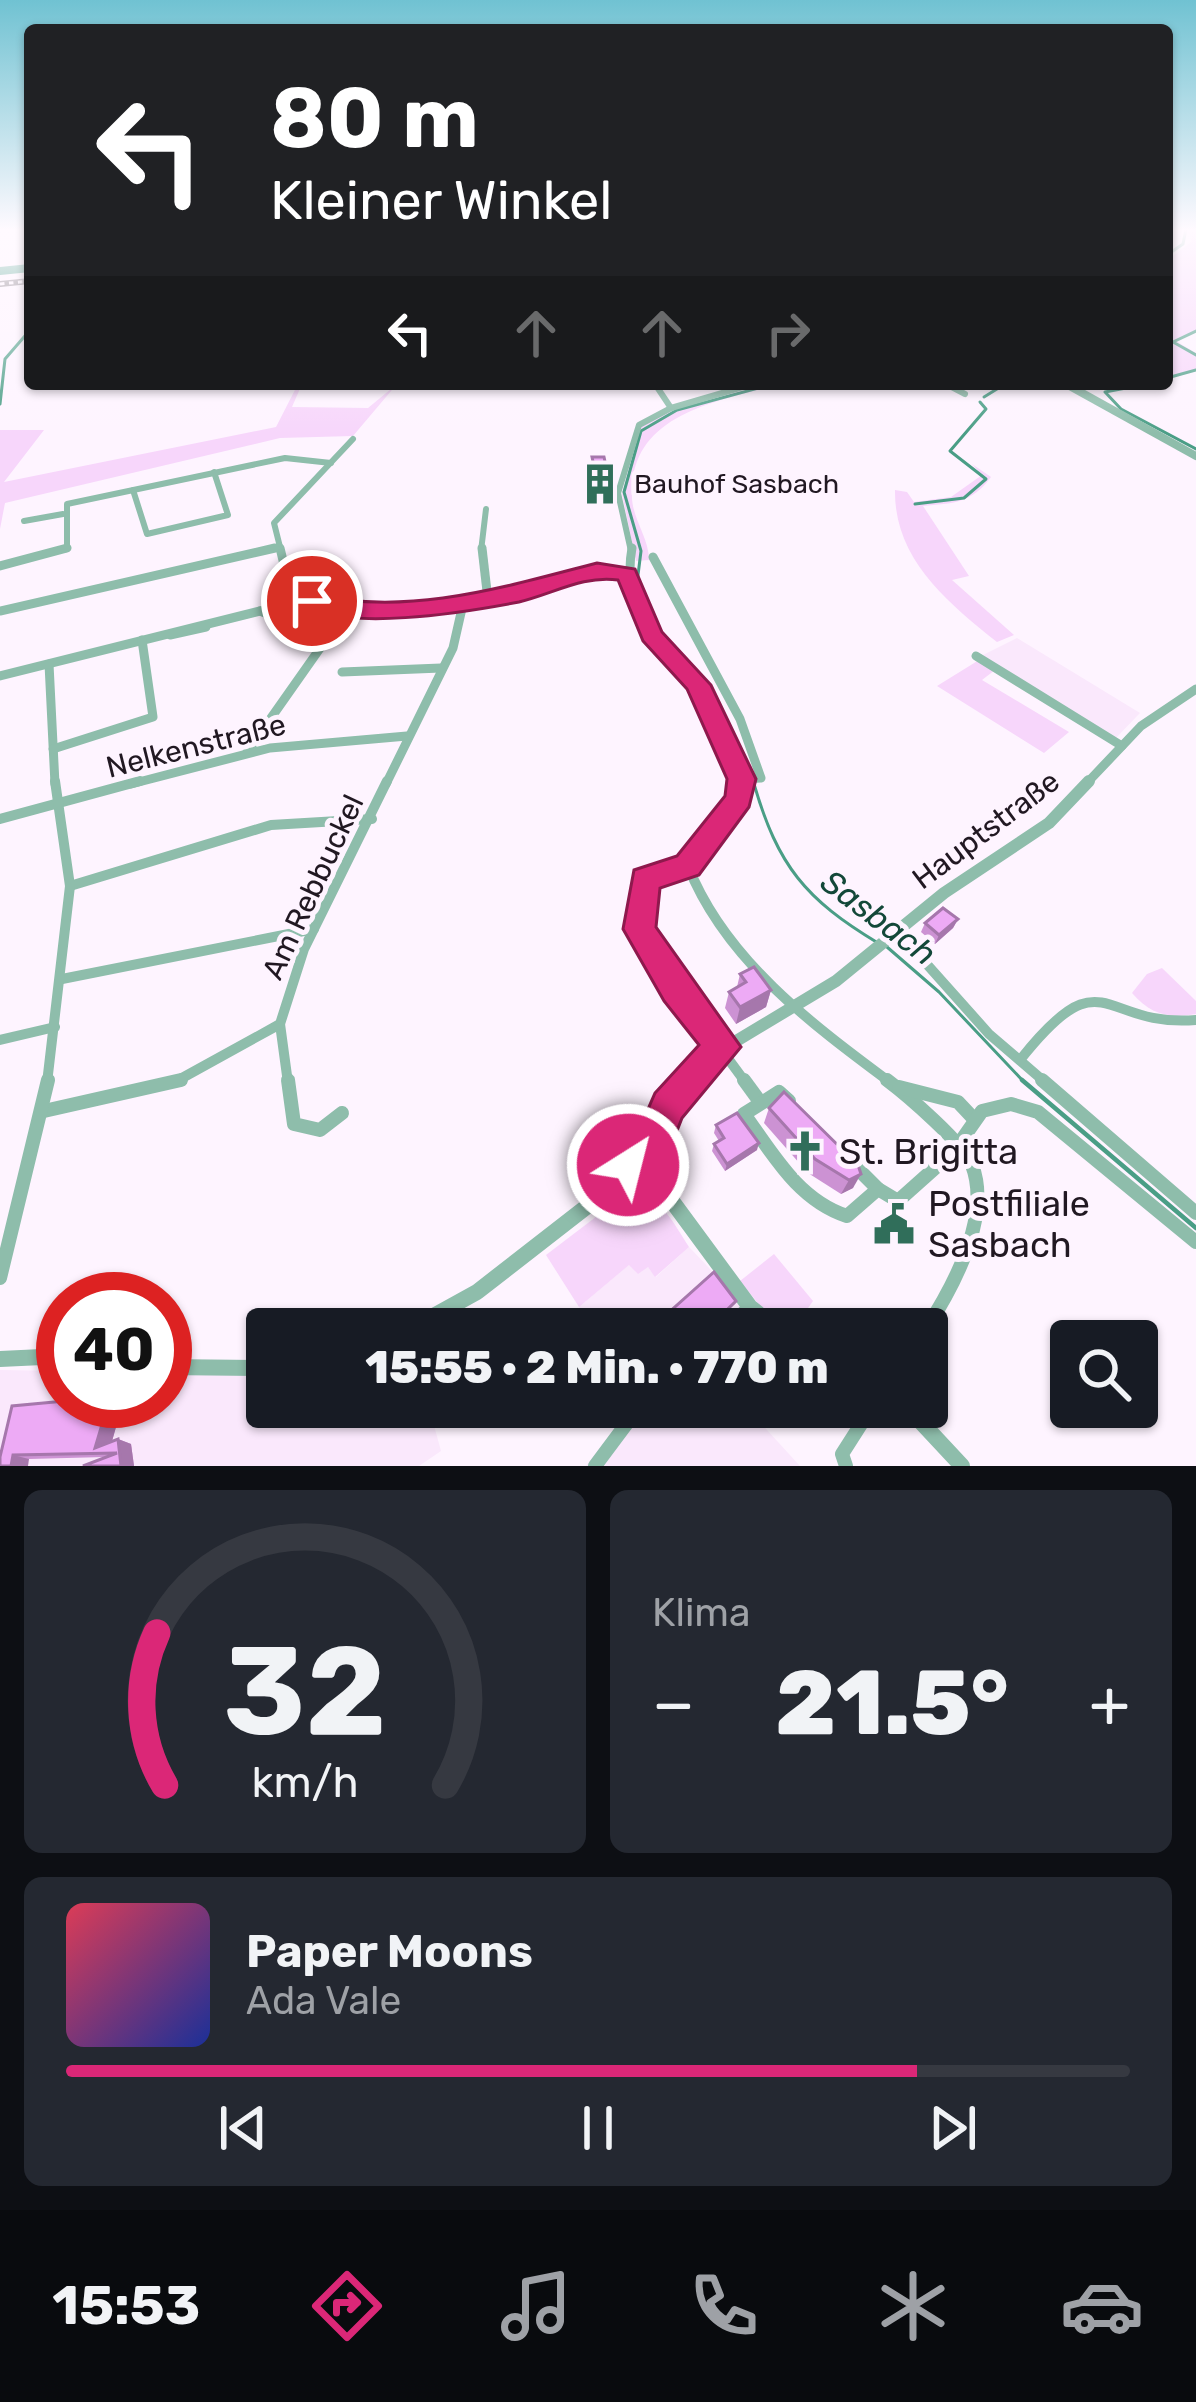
<!DOCTYPE html>
<html lang="de">
<head>
<meta charset="utf-8">
<style>
	:root { --surface:#171b24; --page:#242831; --text:#f1f3f6; --muted:#9ea1a6; --line:#363941; --accent:#db2777 }
	body { margin:0; font-family:Rubik,sans-serif; background:var(--page); color:var(--text); height:100vh; display:flex; flex-direction:column; font-size:45px; white-space:nowrap }
	* { box-sizing:border-box; margin:0 }
	p { font-size:39px; color:var(--muted) }
	.icon { flex:none; width:66px; height:66px; fill:none; stroke:currentColor; stroke-width:2; stroke-linecap:round; stroke-linejoin:round }
	.map { position:relative; height:1466px; overflow:hidden }
	.side { display:flex; flex-direction:column; gap:24px; padding:24px; background:#0d0f14; flex:1 }
	.side>* { flex:none }
	.guide { position:absolute; left:24px; top:24px; width:1149px; height:366px; border-radius:12px; box-shadow:0 3px 9px #0004; background:#202124; color:#fff; overflow:hidden }
	.fabs { position:absolute; left:1050px; top:1320px; display:grid; gap:24px }
	.fabs a { display:grid; place-items:center; width:108px; height:108px; border-radius:12px; background:var(--surface); box-shadow:0 3px 9px #0004; font-size:60px }
	.speed { position:absolute; left:36px; top:1272px; display:flex; gap:24px; font-size:60px; font-weight:700; text-align:center }
	.speed>* { display:grid; place-content:center; width:156px; height:156px; border-radius:50%; background:var(--surface); box-shadow:0 3px 9px #0004; line-height:1 }
	.speed .limit { border:18px solid #d22; background:#fff; color:#111 }
	.pin { position:absolute; display:grid; place-items:center; width:102px; height:102px; color:#fff; margin:-51px; border:6px solid #fff; border-radius:50%; box-shadow:0 3px 12px #0007 }
	.me { position:absolute; width:132px; margin:-66px; rotate:36deg; stroke-linejoin:round; filter:drop-shadow(0 0 9px #0008) }
	.turn { display:flex; align-items:center; gap:42px; height:252px; padding:0 48px; font-size:54px }
	.turn .icon { width:156px; height:156px; stroke-width:2.5 }
	.turn b { display:block; font-size:84px; line-height:102px }
	.lanes { display:flex; align-items:center; height:114px; padding:0 48px; background:#0003; justify-content:center; gap:60px; direction:ltr }
	.lanes .off { opacity:.35 }
	.big { font-size:90px; font-weight:800; line-height:1.1 }
	.side .widget { flex:1; display:flex; flex-direction:column; justify-content:center; gap:18px; min-width:0; padding:0 42px; border-radius:18px; background:var(--page) }
	.side .dial { align-items:center; gap:0 }
	.dial svg { height:312px; overflow:visible; fill:none; stroke:var(--line); stroke-width:7; stroke-linecap:round; text-anchor:middle }
	.dial text { fill:var(--text); stroke:none }
	.song { display:flex; align-items:center; gap:36px }
	.cover { width:144px; height:144px; border-radius:18px; background:linear-gradient(135deg,hsl(350 70% 55%),hsl(230 70% 35%)) }
	.played { height:12px; border-radius:6px; background:linear-gradient(90deg,var(--accent) 80%,var(--line) 80%) }
	.keys { display:flex; justify-content:space-around; direction:ltr }
	.heat { display:flex; justify-content:space-between; align-items:center; font-size:66px; direction:ltr }
	.side .tiles { flex:1; display:grid; gap:24px; grid-template-columns:1fr 1fr }
	.widget:last-child { grid-column:span 2 }
	.trip { position:absolute; left:246px; top:1308px; width:702px; height:120px; border-radius:12px; background:var(--surface); box-shadow:0 3px 9px #0004; font-weight:800; line-height:120px; text-align:center }
	.menu { display:flex; height:192px; justify-content:space-around; align-items:center; background:#090b0e; color:var(--muted) }
	.menu .icon { width:84px; height:84px }
	.menu .current { color:var(--accent) }
	.menu b { font-size:54px; color:var(--text) }
	.map>svg:first-child { display:block }
</style>
</head>
<body>
<div class="map">
<svg width="1196" height="1466" viewBox="0 0 1196 1466">
	<rect width="100%" height="100%" fill="#fef4ff"/>
	<g fill="#fae8fc">
		<polygon points="1017,638 1140,713 1114,740 981,656"/>
		<polygon points="689,1247 750,1311 731,1329 592,1329 579,1307 630,1264 647,1266 656,1277"/>
		<polygon points="0,1370 63,1371 63,1401 165,1401 165,1373 267,1374 267,1407 429,1407 441,1451 419,1466 0,1466"/>
		<polygon points="631,1407 746,1407 800,1466 586,1466"/>
	</g>
	<g fill="#f7d6fb">
		<polygon points="1196,229 1196,332 1176,341 1196,353 1196,371 1167,379 1173,372 1167,370 1167,261 1191,242 1189,231"/>
		<polygon points="298,384 302,384 292,407 368,408 397,384 353,436 280,438 5,503 0,529 0,430 44,430 4,482 276,427"/>
		<path d="M764,384H779C717,402 628,413 632,498C633,520 649,538 649,560L636,561L622,494L639,427L659,415Z"/>
		<path d="M972,464L991,477C971,504 953,503 923,506L969,576L952,580L1014,635L997,642C947,602 894,559 895,490L907,492L914,502L951,497L982,475Z"/>
		<polygon points="979,660 995,670 982,680 1069,732 1044,753 937,686"/>
		<path d="M1162,968L1196,1001V1014C1168,1019 1150,1014 1132,993L1147,974Z"/>
		<path d="M630,1191C661,1196 673,1222 689,1247L655,1277L648,1267L638,1274L629,1265L579,1307L546,1255Z"/>
		<polygon points="774,1254 813,1301 794,1328 761,1307 740,1281"/>
	</g>
	<g fill="none" stroke-linecap="round" stroke-linejoin="round">
		<g stroke="#4a9e86" stroke-width="3">
			<polyline points="1167,255 1183,244 1186,229"/>
			<polyline points="1196,331 1173,342 1196,355"/>
			<polyline points="1167,378 1196,370"/>
			<polyline points="1147,384 1105,392 1121,409 1196,449"/>
			<polyline points="984,397 1005,384"/>
			<polyline points="0,404 5,359 30,330"/>
			<polyline points="915,504 964,498 986,479 950,451 986,409 980,402"/>
			<polyline points="655,626 637,583 641,551 624,492 641,431 677,410 773,384"/>
			<polyline points="681,655 714,696 751,775"/>
			<path d="M754,784C778,866 805,899 878,943"/>
			<polyline points="887,947 939,992 1025,1083"/>
		</g>
		<polyline stroke="#4a9e86" stroke-width="4.5" points="1022,1080 1196,1228"/>
		<g stroke="#8ebdab" stroke-width="6">
			<polyline points="655,384 671,408"/>
			<polyline points="946,384 965,394"/>
			<polyline points="133,490 147,534 228,515 214,472"/>
			<polyline points="24,521 63,514"/>
			<polyline points="57,551 67,549 67,504 285,458 331,463"/>
			<polyline points="262,551 277,548"/>
			<polyline points="281,551 274,523 353,439"/>
			<polyline points="481,551 486,509"/>
			<polyline points="631,551 618,493 639,425 671,408 753,384"/>
		</g>
		<g stroke="#8ebdab" stroke-width="9">
			<polyline points="280,548 286,573 322,607 345,609 463,604 582,576 627,574"/>
			<polyline points="482,548 488,600"/>
			<path d="M632,548C619,619 670,638 700,687C715,712 738,756 740,784"/>
			<polyline points="653,557 740,719 761,778 741,779"/>
			<polyline points="0,566 67,548"/>
			<polyline points="0,611 275,548"/>
			<polyline points="260,611 280,619 312,612"/>
			<polyline points="170,635 206,627"/>
			<polyline points="976,656 1122,746"/>
			<polyline points="49,664 55,784"/>
			<polyline points="342,672 441,668"/>
			<polyline points="0,676 308,599"/>
			<polyline points="53,749 153,717 142,640"/>
			<polyline points="247,752 347,610"/>
			<polyline points="131,784 270,748 407,736"/>
			<polyline points="386,784 453,648 463,604"/>
		</g>
		<g stroke="#8ebdab" stroke-width="10">
			<path d="M741,781L733,804L688,866C725,960 813,1025 891,1083"/>
			<polyline points="0,819 140,781"/>
			<polyline points="688,866 651,875 640,887 642,942 746,1083"/>
			<polyline points="70,886 271,825 372,819"/>
			<polyline points="899,933 989,1034 1046,1083"/>
			<polyline points="62,979 314,929"/>
			<polyline points="280,1024 288,1083"/>
			<polyline points="0,1040 55,1027"/>
			<path d="M1020,1060C1105,953 1100,1028 1196,1020"/>
			<polyline points="47,1083 70,886 55,781"/>
			<polyline points="173,1083 280,1024 304,949 387,781"/>
		</g>
		<g stroke="#8ebdab" stroke-width="14">
			<polyline points="288,1080 294,1124 320,1130 342,1113"/>
			<polyline points="744,1080 760,1102"/>
			<path d="M887,1080C907,1095 964,1144 972,1165C992,1217 953,1287 926,1329"/>
			<polyline points="1042,1080 1196,1213"/>
			<polyline points="899,1087 958,1102 974,1119"/>
			<path d="M789,1101L779,1092L744,1114C773,1154 798,1200 847,1216L878,1189L898,1201L954,1151L982,1111L1011,1104L1038,1112L1196,1242"/>
			<polyline points="44,1111 181,1080"/>
			<polyline points="852,1163 878,1189"/>
			<polyline points="0,1278 48,1080"/>
			<polyline points="726,1329 750,1307"/>
			<polyline points="595,1466 639,1407"/>
			<polyline points="846,1466 842,1454 872,1407"/>
		</g>
		<polyline stroke="#8ebdab" stroke-width="8" points="1066,384 1196,456"/>
		<polyline stroke="#8ebdab" stroke-width="9" points="1086,784 1141,726 1196,689"/>
		<polyline stroke="#8ebdab" stroke-width="12" points="687,1083 708,1058 836,981 944,893 1049,823 1089,781"/>
		<g stroke="#8ebdab" stroke-width="16">
			<circle cx="644" cy="1165" r="16"/>
			<polyline points="650,1150 668,1106 690,1080"/>
			<polyline points="655,1178 750,1307 777,1329"/>
			<polyline points="410,1329 477,1292 630,1173"/>
			<polyline points="0,1359 63,1356"/>
			<polyline points="165,1367 267,1368"/>
			<polyline points="907,1407 962,1466"/>
		</g>
		<polyline stroke="#1a896c" stroke-width="8" points="0,271 30,268"/>
		<g stroke="#645b65" stroke-width="6">
			<polyline id="rail" points="0,284 30,281"/>
		</g>
		<use href="#rail" stroke="#fef4ff" stroke-width="3" stroke-dasharray="4.5" stroke-linecap="butt"/>
	</g>
	<g fill="#cc92d3">
		<polygon points="592,457 608,475 608,493 596,494 592,476"/>
		<polygon points="958,919 953,928 935,944 921,932 925,923"/>
		<polygon points="740,974 771,990 766,1007 736,1024 725,1008 729,992 737,987"/>
		<polygon points="769,1108 858,1165 853,1188 841,1194 808,1173 764,1123"/>
		<polygon points="716,1125 757,1150 725,1171 712,1151 714,1144 719,1141 714,1133"/>
		<polygon points="65,1401 123,1402 112,1441 118,1439 131,1444 134,1466 83,1466 105,1457 29,1459 0,1466"/>
	</g>
	<g fill="#a677ac">
		<polygon points="958,919 953,928 935,944 939,935"/>
		<polygon points="771,990 766,1007 736,1024 740,1007"/>
		<polygon points="759,1143 757,1150 725,1171 727,1164"/>
		<polygon points="861,1174 853,1188 841,1194 849,1180"/>
		<polygon points="109,1401 123,1402 109,1452 95,1448"/>
		<polygon points="118,1439 131,1444 134,1466 121,1466"/>
		<polygon points="13,1455 29,1459 28,1466 11,1466"/>
	</g>
	<g fill="#edaaf5" stroke="#a677ac" stroke-width="3">
		<polygon points="592,457 604,457 608,475 596,475"/>
		<polygon points="943,908 958,919 939,935 925,923"/>
		<polygon points="754,967 771,990 740,1007 729,992 746,982 740,974"/>
		<polygon points="784,1092 858,1165 861,1174 849,1180 815,1159 769,1108"/>
		<polygon points="737,1113 759,1143 727,1164 714,1144 724,1138 716,1125"/>
		<polygon points="714,1272 736,1301 707,1329 676,1329 666,1315"/>
		<polygon points="65,1401 109,1401 95,1448 118,1439 121,1466 83,1466 117,1453 13,1455 11,1466 0,1466 0,1457 12,1406"/>
	</g>
	<linearGradient id="sky" x2="0" y2="1"><stop stop-color="#70c2d2"/><stop offset="0.53" stop-color="#fffaff"/><stop offset="1" stop-color="#fffaff" stop-opacity="0"/></linearGradient>
	<rect width="1196" height="434" fill="url(#sky)"/>
	<path fill="#db2777" stroke="#8e194d" stroke-width="3" d="M597,563L635,569L662,632L711,685L756,779L749,807L699,875L660,888L656,927L741,1047L682,1118L664,1164L628,1184L614,1178L609,1165L622,1138L638,1132L655,1093L699,1045L664,1001L623,929L634,870L677,856L725,796L727,779L687,689L643,641L618,580C583,575 553,594 519,602C472,611 336,635 300,601L312,594C408,617 504,587 597,563Z"/>
	<defs>
		<g id="building-bare" transform="scale(3.24)"><path d="M-4-6H4V6H1V3H-1V6H-4ZM-2.5-4.3h1.7v1.8h-1.7ZM.8-4.3h1.7v1.8H.8ZM-2.5-1h1.7V.8h-1.7ZM.8-1h1.7V.8H.8Z" fill="#306e5a" stroke="#fef4ff" stroke-width="2.5" paint-order="stroke"/></g>
		<g id="church-bare" transform="scale(3.24)"><path d="M-1.2-6h2.4v3.5h3.3v2.4h-3.3V6h-2.4V-.1h-3.3v-2.4h3.3Z" fill="#306e5a" stroke="#fef4ff" stroke-width="2.5" paint-order="stroke"/></g>
		<g id="civic-bare" transform="scale(3.24)"><path d="M-.6-6.5H3V-4.5H.6V-3L4-1V1h2V6H-6V1h2V-1L-.6-3ZM-1.2 2.5V6h2.4V2.5Z" fill="#306e5a" stroke="#fef4ff" stroke-width="2.5" paint-order="stroke"/></g>
	</defs>
	<g fill-rule="evenodd">
		<use href="#building-bare" x="600" y="484"/>
		<use href="#church-bare" x="805" y="1151"/>
		<use href="#civic-bare" x="894" y="1224"/>
	</g>
	<g text-anchor="middle" stroke-width="10" stroke-linejoin="round" paint-order="stroke">
		<g font-size="27" fill="#211822" stroke="#fef4ff" text-anchor="start">
			<text x="634" y="493">Bauhof Sasbach</text>
		</g>
		<g font-size="30" fill="#211822" stroke="#fef4ff">
			<text transform="translate(196 746) rotate(-14)" y="10">Nelkenstraße</text>
			<text transform="translate(986 830) rotate(-37)" y="10">Hauptstraße</text>
			<text transform="translate(313 887) rotate(-65)" y="10">Am Rebbuckel</text>
		</g>
		<g font-size="33" font-style="italic" fill="#134839" stroke="#fef4ff">
			<text transform="translate(879 917) rotate(37)" y="12">Sasbach</text>
		</g>
		<g font-size="36" fill="#211822" stroke="#fef4ff" text-anchor="start">
			<text x="839" y="1164">St. Brigitta</text>
			<text x="928" y="1216">Postfiliale<tspan x="928" dy="41">Sasbach</tspan></text>
		</g>
	</g>
</svg>
<div class="fabs">
<a><svg class="icon" aria-label="search" viewBox="0 0 24 24"><circle cx="10" cy="10" r="6"/><path d="M15 15l6 6"/></svg></a>
</div>
<div class="speed"><div class="limit">40</div></div>
<div class="pin" style="left:312px;top:601px;background:#d93025"><svg class="icon" aria-label="arrive" viewBox="0 0 24 24"><path d="M6 21V4h12l-3 4 3 4H6"/></svg></div>
<svg class="me" style="left:628px;top:1165px" viewBox="-20 -20 40 40"><circle r="17" fill="#db2777" stroke="#fff" stroke-width="3"/><path d="M0-11L8 9 0 5-8 9z" fill="#fff"/></svg>
<div class="trip">15:55 · 2 Min. · 770 m</div>
<div class="guide">
<div class="turn"><svg class="icon" aria-label="left" viewBox="0 0 24 24"><path d="M17 20v-9H6M10 6l-5 5 5 5"/></svg><div><b>80 m</b>Kleiner Winkel</div></div>
<div class="lanes"><svg class="icon" aria-label="left" viewBox="0 0 24 24"><path d="M17 20v-9H6M10 6l-5 5 5 5"/></svg><svg class="icon off" aria-label="ahead" viewBox="0 0 24 24"><path d="M12 20V5M6 11l6-6 6 6"/></svg><svg class="icon off" aria-label="ahead" viewBox="0 0 24 24"><path d="M12 20V5M6 11l6-6 6 6"/></svg><svg class="icon off" aria-label="right" viewBox="0 0 24 24"><path d="M7 20v-9h11M14 6l5 5-5 5"/></svg></div>
</div>
</div>
<section class="side">
<div class="tiles">
<div class="widget dial"><svg viewBox="0 0 100 80">
<path d="M14 69A42 42 0 1 1 86 69"/>
<path d="M14 69A42 42 0 0 1 12 30" stroke="#db2777"/>
<text x="50" y="56" font-size="32" font-weight="700">32</text>
<text x="50" y="72" font-size="11">km/h</text>
</svg></div>
<div class="widget"><p>Klima</p>
<div class="heat"><a>−</a><b class="big">21.5°</b><a>+</a></div>
</div>
<div class="widget">
<div class="song"><i class="cover"></i><div><b>Paper Moons</b><p>Ada Vale</p></div></div>
<div class="played"></div>
<div class="keys"><svg class="icon" aria-label="previous" viewBox="0 0 24 24"><path d="M18 5L8 12l10 7zM5 5v14"/></svg><svg class="icon" aria-label="pause" viewBox="0 0 24 24"><path d="M8 5v14M16 5v14"/></svg><svg class="icon" aria-label="next" viewBox="0 0 24 24"><path d="M6 5l10 7-10 7zM19 5v14"/></svg></div>
</div>
</div>
</section>
<nav class="menu">
<b>15:53</b>
<svg class="icon current" aria-label="directions" viewBox="0 0 24 24"><path d="M12 3l9 9-9 9-9-9zM9 14v-3h6M13 9l2 2-2 2"/></svg>
<svg class="icon" aria-label="music" viewBox="0 0 24 24"><path d="M9 18V5l10-2v13"/><circle cx="6" cy="18" r="3"/><circle cx="16" cy="16" r="3"/></svg>
<svg class="icon" aria-label="phone" viewBox="0 0 24 24"><path d="M5 4h4l2 5-3 2q2 4 5 5l2-3 5 2v4C11 20 4 13 5 4z"/></svg>
<svg class="icon" aria-label="climate" viewBox="0 0 24 24"><path d="M12 3v18M4 7l16 10M4 17L20 7"/></svg>
<svg class="icon" aria-label="car" viewBox="0 0 24 24"><path d="M5 17H2v-5l4-1 3-4h7l3 4 3 1v5h-3M9 17h6M6 11h13"/><circle cx="7" cy="17" r="2"/><circle cx="17" cy="17" r="2"/></svg>
</nav>
</body>
</html>
